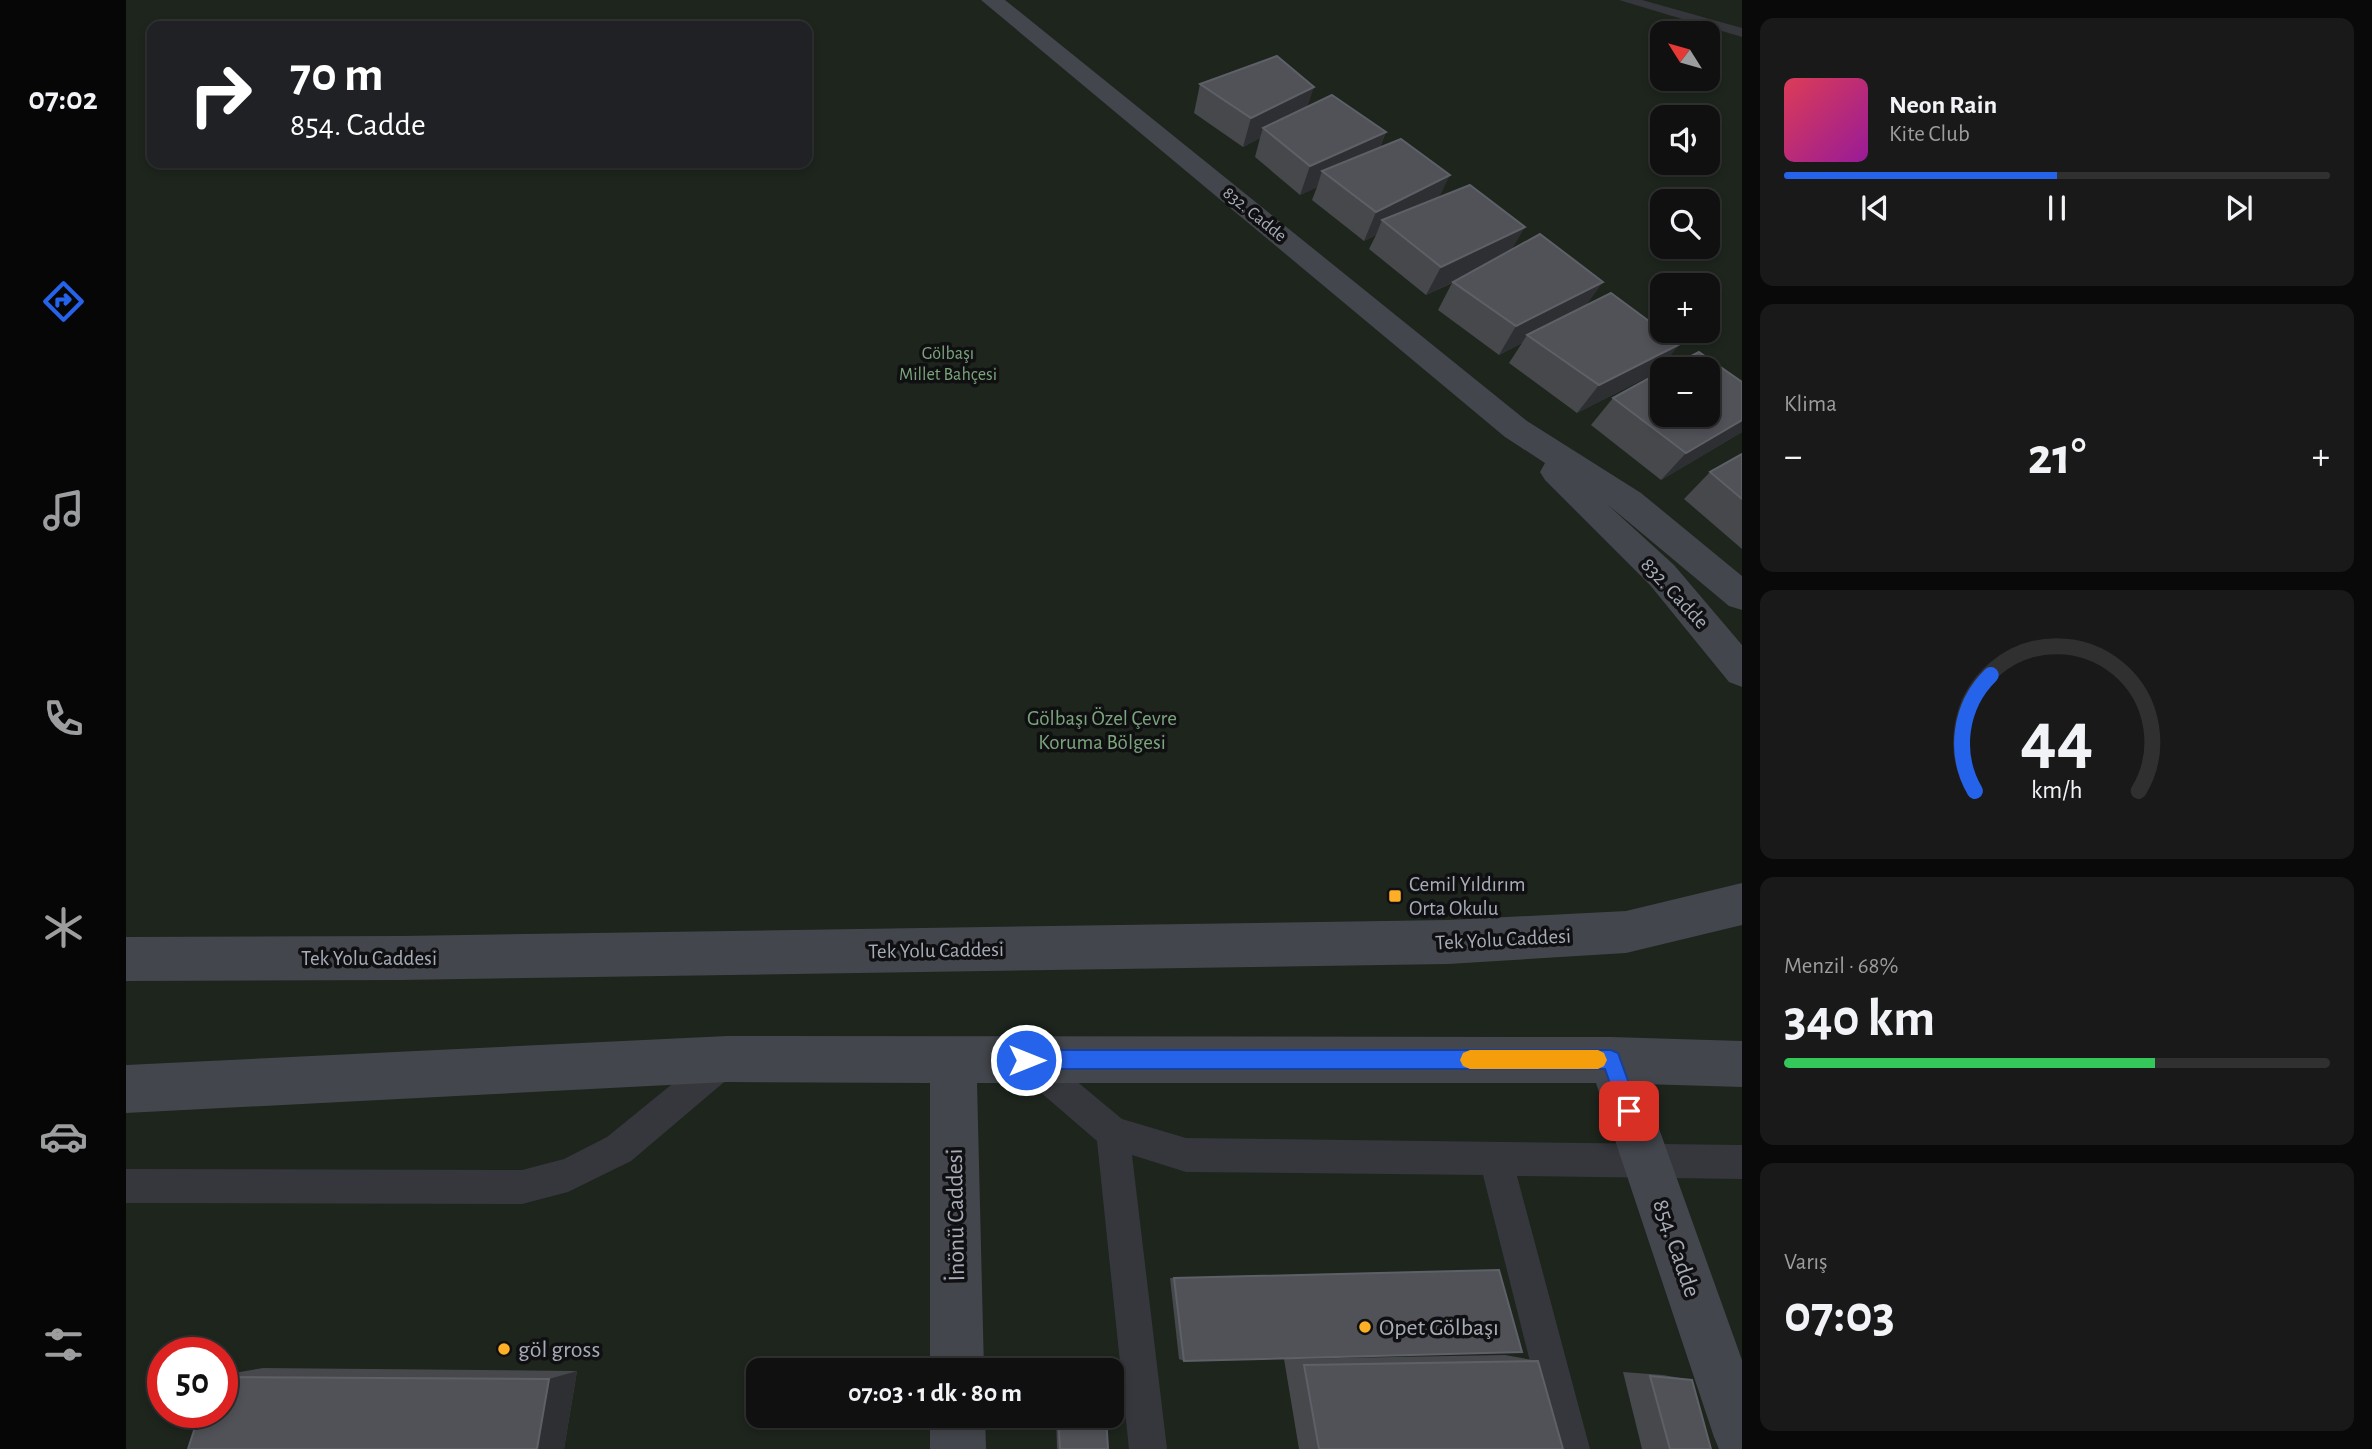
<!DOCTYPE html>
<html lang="tr">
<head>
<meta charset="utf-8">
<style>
	:root { --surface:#101011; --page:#19191a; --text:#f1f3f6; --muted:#9c9d9f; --line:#303031; --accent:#2563eb }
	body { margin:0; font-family:"Alegreya Sans",sans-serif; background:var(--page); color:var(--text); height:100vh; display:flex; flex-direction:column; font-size:26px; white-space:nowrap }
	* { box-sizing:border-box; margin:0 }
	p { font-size:23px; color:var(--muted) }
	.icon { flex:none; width:38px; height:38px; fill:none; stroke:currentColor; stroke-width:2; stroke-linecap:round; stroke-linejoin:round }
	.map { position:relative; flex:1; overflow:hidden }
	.panel { display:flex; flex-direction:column; gap:18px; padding:18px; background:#090909; width:630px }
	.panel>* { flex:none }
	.hud { position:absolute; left:21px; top:21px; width:665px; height:147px; border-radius:14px; box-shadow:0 4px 10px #0003,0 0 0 2px var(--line); background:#202124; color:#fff; overflow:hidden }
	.needle { width:46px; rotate:307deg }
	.tools { position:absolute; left:1524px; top:21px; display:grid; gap:14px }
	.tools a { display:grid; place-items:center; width:70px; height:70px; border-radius:14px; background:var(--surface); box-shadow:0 4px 10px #0003,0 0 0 2px var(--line); font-size:35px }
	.speed { position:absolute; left:21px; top:1337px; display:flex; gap:14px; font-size:35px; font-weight:700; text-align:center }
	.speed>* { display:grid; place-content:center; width:91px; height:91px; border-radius:50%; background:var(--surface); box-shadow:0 4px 10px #0003,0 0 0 2px var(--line); line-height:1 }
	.speed .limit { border:10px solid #d22; background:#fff; color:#111 }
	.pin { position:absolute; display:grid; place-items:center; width:60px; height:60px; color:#fff; margin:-30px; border-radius:14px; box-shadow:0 4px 10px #0006 }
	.me { position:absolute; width:77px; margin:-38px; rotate:90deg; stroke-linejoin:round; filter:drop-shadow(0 0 5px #0008) }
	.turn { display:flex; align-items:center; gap:24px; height:147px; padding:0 28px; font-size:32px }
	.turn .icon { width:91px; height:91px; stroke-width:2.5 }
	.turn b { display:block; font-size:49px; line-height:60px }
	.big { font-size:52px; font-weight:700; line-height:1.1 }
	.panel .tile { flex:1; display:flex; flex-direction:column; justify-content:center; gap:10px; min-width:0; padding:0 24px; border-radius:14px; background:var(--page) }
	.panel .dial { align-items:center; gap:0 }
	.dial svg { height:182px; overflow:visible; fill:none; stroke:var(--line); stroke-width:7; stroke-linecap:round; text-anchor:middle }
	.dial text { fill:var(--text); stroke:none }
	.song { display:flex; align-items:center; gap:21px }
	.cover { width:84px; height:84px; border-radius:10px; background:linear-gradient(135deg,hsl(350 70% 55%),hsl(300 70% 35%)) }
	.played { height:7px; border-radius:4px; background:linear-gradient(90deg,var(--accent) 50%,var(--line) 50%) }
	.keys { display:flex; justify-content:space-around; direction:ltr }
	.heat { display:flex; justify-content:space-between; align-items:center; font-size:38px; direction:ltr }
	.charge { height:10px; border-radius:5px; background:linear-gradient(90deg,#34c759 68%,var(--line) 0) }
	.trip { position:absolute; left:620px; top:1358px; width:378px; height:70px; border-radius:14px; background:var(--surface); box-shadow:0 4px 10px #0003,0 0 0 2px var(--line); font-weight:700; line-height:70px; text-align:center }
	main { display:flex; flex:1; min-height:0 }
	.dock { display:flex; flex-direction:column; width:126px; justify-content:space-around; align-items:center; background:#060607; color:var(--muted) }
	.dock .icon { width:49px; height:49px }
	.dock .current { color:var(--accent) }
	.dock b { font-size:32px; color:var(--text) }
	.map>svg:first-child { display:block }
</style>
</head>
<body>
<main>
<nav class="dock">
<b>07:02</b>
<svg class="icon current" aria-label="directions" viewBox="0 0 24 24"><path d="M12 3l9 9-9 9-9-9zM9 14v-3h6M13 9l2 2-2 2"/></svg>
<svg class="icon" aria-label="music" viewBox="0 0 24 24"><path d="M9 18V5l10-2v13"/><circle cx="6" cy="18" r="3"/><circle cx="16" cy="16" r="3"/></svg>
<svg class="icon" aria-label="phone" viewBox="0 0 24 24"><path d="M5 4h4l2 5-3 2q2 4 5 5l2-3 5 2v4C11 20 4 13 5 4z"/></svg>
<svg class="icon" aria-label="climate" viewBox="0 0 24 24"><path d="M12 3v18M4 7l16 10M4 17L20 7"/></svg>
<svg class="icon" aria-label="car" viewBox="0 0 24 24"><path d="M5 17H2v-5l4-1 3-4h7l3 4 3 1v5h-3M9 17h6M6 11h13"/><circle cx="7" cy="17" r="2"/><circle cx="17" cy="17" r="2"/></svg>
<svg class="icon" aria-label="filters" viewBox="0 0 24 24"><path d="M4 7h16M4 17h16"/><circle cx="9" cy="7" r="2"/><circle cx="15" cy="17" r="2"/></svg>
</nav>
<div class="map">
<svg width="1616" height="1449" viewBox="0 0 1616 1449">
	<rect width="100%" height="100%" fill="#151517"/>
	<path fill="#1d251d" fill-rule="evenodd" d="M0,0H1616V1449H0ZM26,26H681V163H26ZM1536,33H1582V79H1536ZM1536,117H1582V163H1536ZM1536,201H1582V247H1536ZM1536,285H1582V331H1536ZM1536,369H1582V415H1536ZM37,1353H96V1412H37ZM632,1370H985V1416H632Z"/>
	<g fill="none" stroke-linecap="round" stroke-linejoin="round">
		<g fill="#36373c" fill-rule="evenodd">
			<polygon points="1493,0 1516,0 1616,28 1616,37"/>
			<polygon points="599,1045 610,1050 615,1061 610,1072 505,1161 442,1192 396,1204 0,1203 0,1169 396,1170 438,1159 481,1137 588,1050"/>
			<polygon points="902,1045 913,1050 996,1119 1060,1138 1616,1145 1616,1179 1391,1176 1464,1449 1426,1449 1357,1175 1060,1172 1006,1155 1041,1449 1003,1449 971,1141 891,1072 886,1061 891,1050"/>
		</g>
		<g fill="#43464c" fill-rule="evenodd">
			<polygon points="855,0 879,0 1401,421 1515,493 1616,576 1616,610 1603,606 1481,504 1548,565 1616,645 1616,687 1603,682 1524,585 1419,480 1414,472 1419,463 1379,437"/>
			<polygon points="1616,883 1616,925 1500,953 1322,964 275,980 0,981 0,937 275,936 1322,920 1500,911"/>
			<polygon points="601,1036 1485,1037 1616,1041 1616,1087 1517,1084 1616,1360 1616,1449 1593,1449 1588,1437 1470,1083 851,1083 858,1370 804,1370 804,1083 601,1082 0,1113 0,1065"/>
			<polygon points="804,1416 859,1416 860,1449 804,1449"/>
		</g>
	</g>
	<g fill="#46484c">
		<polygon points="1074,84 1182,106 1260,132 1254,147 1313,197 1386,249 1461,305 1531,372 1451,413 1383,363 1396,343 1373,355 1312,310 1326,283 1300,295 1243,249 1250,235 1238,241 1186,200 1191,187 1174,195 1129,157 1134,138 1117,147 1068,113"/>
		<polygon points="1487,398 1616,432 1535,480 1465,425"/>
		<polygon points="1616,454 1616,549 1558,499 1584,472"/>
		<polygon points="1363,1270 1058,1361 1053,1359 1044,1278"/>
		<polygon points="1379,1355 1412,1361 1437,1449 1173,1449 1158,1359"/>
		<polygon points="137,1368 451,1371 438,1449 96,1412 96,1375"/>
		<polygon points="1497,1372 1537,1375 1566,1380 1585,1449 1516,1449"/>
		<polygon points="930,1416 980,1416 982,1449 931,1449"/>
	</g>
	<g fill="#2e2f32">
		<polygon points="1188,87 1179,115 1137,128 1134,138 1117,147 1125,118"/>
		<polygon points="1260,132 1248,161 1196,171 1191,187 1174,195 1184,166"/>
		<polygon points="1324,175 1310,204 1256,220 1250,235 1238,241 1250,212"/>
		<polygon points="1399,227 1382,256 1300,295 1315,267"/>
		<polygon points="1477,282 1457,310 1401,335 1396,343 1373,355 1390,326"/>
		<polygon points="1554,344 1531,372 1451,413 1473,385"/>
		<polygon points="1616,420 1616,432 1535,480 1560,453"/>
		<polygon points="451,1371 438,1449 411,1449 423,1379"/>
	</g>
	<g fill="#515258" stroke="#5e6067" stroke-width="2">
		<polygon points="1151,56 1188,87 1125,118 1074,84"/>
		<polygon points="1206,95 1260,132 1184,166 1137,128"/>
		<polygon points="1275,139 1324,175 1250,212 1196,171"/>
		<polygon points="1344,185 1399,227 1315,267 1256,220"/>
		<polygon points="1414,234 1477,282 1390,326 1327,282"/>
		<polygon points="1485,293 1554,344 1473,385 1401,335"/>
		<polygon points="1573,352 1616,382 1616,420 1560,453 1487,398 1536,371 1536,415 1582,415 1582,369 1540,369"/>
		<polygon points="1616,454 1616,499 1584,472"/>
		<polygon points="1373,1270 1396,1352 1058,1361 1048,1278"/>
		<polygon points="1412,1361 1437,1449 1193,1449 1178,1365"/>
		<polygon points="1524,1376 1566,1380 1585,1449 1544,1449"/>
		<polygon points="96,1377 423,1379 411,1449 62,1449 74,1412 96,1412"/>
		<polygon points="932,1416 980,1416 982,1449 934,1449"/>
	</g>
	<polygon fill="#2563eb" stroke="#184099" stroke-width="2" points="900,1050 1485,1050 1492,1053 1513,1111 1510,1118 1503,1121 1496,1118 1479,1069 900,1069 893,1067 890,1060 893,1053"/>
	<polygon fill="#f59e0b" points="1344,1050 1472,1050 1478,1053 1481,1060 1478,1066 1472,1069 1344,1069 1337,1066 1334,1060 1337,1053"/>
	<g fill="#ffaf25" stroke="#101012" stroke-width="2.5">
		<rect x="1262" y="889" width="14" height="14" rx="3.5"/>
		<circle cx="1239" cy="1327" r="7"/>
		<circle cx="378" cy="1349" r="7"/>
	</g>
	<g text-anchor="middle" stroke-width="7" stroke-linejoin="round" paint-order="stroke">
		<g font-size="18" fill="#a6acb8" stroke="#101012">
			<text transform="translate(1129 214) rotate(39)" y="6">832. Cadde</text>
		</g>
		<g font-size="18" fill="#7ba57c" stroke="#101012">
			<text x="822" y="359">Gölbaşı<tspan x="822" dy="21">Millet Bahçesi</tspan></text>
		</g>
		<g font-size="21" fill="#a6acb8" stroke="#101012">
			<text transform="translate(1549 593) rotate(47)" y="7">832. Cadde</text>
			<text transform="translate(1377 939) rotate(-3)" y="7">Tek Yolu Caddesi</text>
			<text transform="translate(810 950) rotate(-1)" y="7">Tek Yolu Caddesi</text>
			<text x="243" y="965">Tek Yolu Caddesi</text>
		</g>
		<g font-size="21" fill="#7ba57c" stroke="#101012">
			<text x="976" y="725">Gölbaşı Özel Çevre<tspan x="976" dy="24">Koruma Bölgesi</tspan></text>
		</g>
		<g font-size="21" fill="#a6acb8" stroke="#101012" text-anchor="start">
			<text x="1283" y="891">Cemil Yıldırım<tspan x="1283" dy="24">Orta Okulu</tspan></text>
		</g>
		<g font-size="24" fill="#a6acb8" stroke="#101012">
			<text transform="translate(829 1215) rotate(-91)" y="8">İnönü Caddesi</text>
			<text transform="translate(1551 1248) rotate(71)" y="8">854. Cadde</text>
		</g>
		<g font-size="24" fill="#a6acb8" stroke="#101012" text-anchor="start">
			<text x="1253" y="1335">Opet Gölbaşı</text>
			<text x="392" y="1357">göl gross</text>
		</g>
	</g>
</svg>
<div class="tools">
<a><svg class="needle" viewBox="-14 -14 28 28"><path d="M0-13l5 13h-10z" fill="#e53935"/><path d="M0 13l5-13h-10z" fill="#9c9d9f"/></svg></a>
<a><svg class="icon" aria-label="sound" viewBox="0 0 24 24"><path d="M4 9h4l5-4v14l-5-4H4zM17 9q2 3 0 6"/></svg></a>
<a><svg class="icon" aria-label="search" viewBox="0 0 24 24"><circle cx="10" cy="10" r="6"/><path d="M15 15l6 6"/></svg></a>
<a>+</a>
<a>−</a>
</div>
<div class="speed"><div class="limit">50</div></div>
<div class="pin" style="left:1503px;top:1111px;background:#d93025"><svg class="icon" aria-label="arrive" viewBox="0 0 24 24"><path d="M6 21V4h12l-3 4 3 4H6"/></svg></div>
<svg class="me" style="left:900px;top:1060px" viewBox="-20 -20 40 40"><circle r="17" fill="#2563eb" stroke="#fff" stroke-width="3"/><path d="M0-11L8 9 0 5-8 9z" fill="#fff"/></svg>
<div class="trip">07:03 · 1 dk · 80 m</div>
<div class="hud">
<div class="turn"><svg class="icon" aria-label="right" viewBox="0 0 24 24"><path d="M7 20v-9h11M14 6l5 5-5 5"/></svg><div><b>70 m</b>854. Cadde</div></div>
</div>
</div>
<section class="panel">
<div class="tile">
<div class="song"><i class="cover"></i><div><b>Neon Rain</b><p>Kite Club</p></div></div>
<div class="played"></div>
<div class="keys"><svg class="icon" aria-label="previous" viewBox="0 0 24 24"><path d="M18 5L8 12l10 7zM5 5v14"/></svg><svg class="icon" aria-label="pause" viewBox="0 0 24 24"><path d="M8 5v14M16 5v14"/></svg><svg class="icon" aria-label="next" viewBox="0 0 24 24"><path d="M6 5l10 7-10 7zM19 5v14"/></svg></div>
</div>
<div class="tile"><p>Klima</p>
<div class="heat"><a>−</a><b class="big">21°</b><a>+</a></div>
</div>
<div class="tile dial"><svg viewBox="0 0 100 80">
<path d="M14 69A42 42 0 1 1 86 69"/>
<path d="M14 69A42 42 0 0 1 21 18" stroke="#2563eb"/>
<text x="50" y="56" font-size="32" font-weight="700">44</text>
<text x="50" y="72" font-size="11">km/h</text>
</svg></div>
<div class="tile"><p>Menzil · 68%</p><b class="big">340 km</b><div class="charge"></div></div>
<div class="tile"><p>Varış</p><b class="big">07:03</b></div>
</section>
</main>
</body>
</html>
